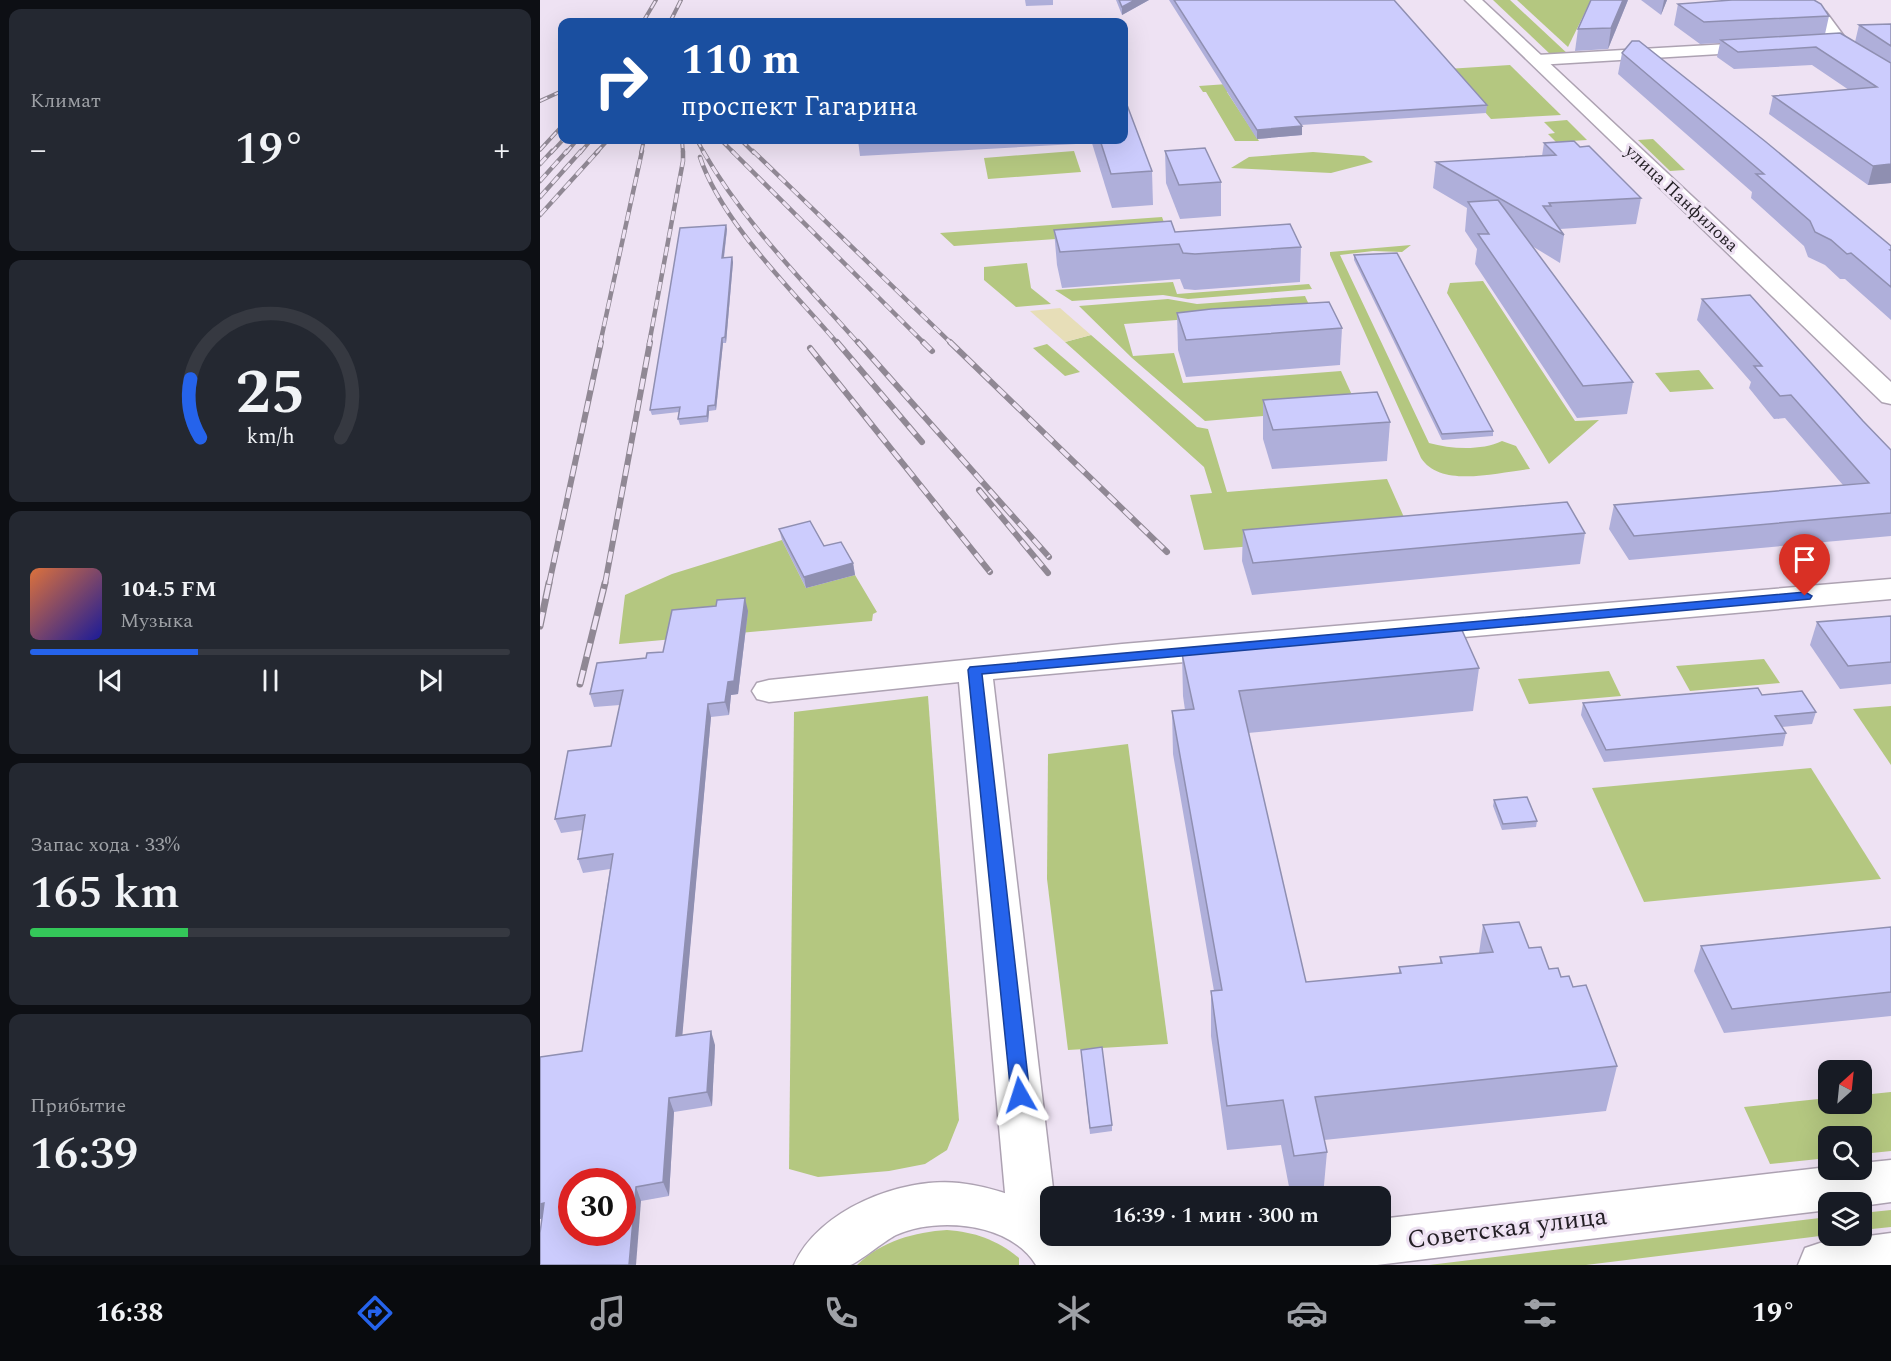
<!DOCTYPE html>
<html lang="ru">
<head>
<meta charset="utf-8">
<style>
	:root { --surface:#171b24; --page:#242831; --text:#f1f3f6; --muted:#9ea1a6; --line:#363941; --accent:#2563eb }
	body { margin:0; font-family:Spectral,serif; background:var(--page); color:var(--text); height:100vh; display:flex; flex-direction:column; font-size:22px; white-space:nowrap }
	* { box-sizing:border-box; margin:0 }
	p { font-size:20px; color:var(--muted) }
	.icon { flex:none; width:33px; height:33px; fill:none; stroke:currentColor; stroke-width:2; stroke-linecap:round; stroke-linejoin:round }
	.map { position:relative; flex:1; overflow:hidden }
	.side { display:flex; flex-direction:column; gap:9px; padding:9px; background:#0d0f14; width:540px }
	.side>* { flex:none }
	.guide { position:absolute; left:18px; top:18px; width:570px; height:126px; border-radius:12px; box-shadow:0 6px 24px #0002; background:#1a4fa0; color:#fff; overflow:hidden }
	.needle { width:39px; rotate:27deg }
	.buttons { position:absolute; left:1278px; top:1060px; display:grid; gap:12px }
	.buttons a { display:grid; place-items:center; width:54px; height:54px; border-radius:12px; background:var(--surface); box-shadow:0 6px 24px #0002; font-size:30px }
	.speed { position:absolute; left:18px; top:1168px; display:flex; gap:12px; font-size:30px; font-weight:700; text-align:center }
	.speed>* { display:grid; place-content:center; width:78px; height:78px; border-radius:50%; background:var(--surface); box-shadow:0 6px 24px #0002; line-height:1 }
	.speed .limit { border:9px solid #d22; background:#fff; color:#111 }
	.pin { position:absolute; display:grid; place-items:center; width:51px; height:51px; color:#fff; margin:-62px -26px; border-radius:50% 50% 50% 0; rotate:-45deg; box-shadow:0 0 6px #0007 }
	.pin .icon { rotate:45deg }
	.me { position:absolute; width:66px; margin:-33px; rotate:354deg; stroke-linejoin:round; filter:drop-shadow(0 0 4px #0008) }
	.turn { display:flex; align-items:center; gap:21px; height:126px; padding:0 24px; font-size:27px }
	.turn .icon { width:78px; height:78px; stroke-width:2.5 }
	.turn b { display:block; font-size:42px; line-height:51px }
	.big { font-size:45px; font-weight:600; line-height:1.1 }
	.side .card { flex:1; display:flex; flex-direction:column; justify-content:center; gap:9px; min-width:0; padding:0 21px; border-radius:12px; background:var(--page) }
	.side .dial { align-items:center; gap:0 }
	.dial svg { height:156px; overflow:visible; fill:none; stroke:var(--line); stroke-width:7; stroke-linecap:round; text-anchor:middle }
	.dial text { fill:var(--text); stroke:none }
	.song { display:flex; align-items:center; gap:18px }
	.cover { width:72px; height:72px; border-radius:9px; background:linear-gradient(135deg,hsl(20 70% 55%),hsl(240 70% 35%)) }
	.played { height:6px; border-radius:3px; background:linear-gradient(90deg,var(--accent) 35%,var(--line) 35%) }
	.keys { display:flex; justify-content:space-around; direction:ltr }
	.heat { display:flex; justify-content:space-between; align-items:center; font-size:33px; direction:ltr }
	.charge { height:9px; border-radius:4px; background:linear-gradient(90deg,#34c759 33%,var(--line) 0) }
	.trip { position:absolute; left:500px; top:1186px; width:351px; height:60px; border-radius:12px; background:var(--surface); box-shadow:0 6px 24px #0002; font-weight:600; line-height:60px; text-align:center }
	.dock { display:flex; height:96px; justify-content:space-around; align-items:center; background:#090b0e; color:var(--muted) }
	.dock .icon { width:42px; height:42px }
	.dock .active { color:var(--accent) }
	.dock b { font-size:27px; color:var(--text) }
	main { display:flex; flex:1; min-height:0 }
	.map>svg:first-child { display:block }
</style>
</head>
<body>
<main>
<section class="side">
<div class="card"><p>Климат</p>
<div class="heat"><a>−</a><b class="big">19°</b><a>+</a></div>
</div>
<div class="card dial"><svg viewBox="0 0 100 80">
<path d="M14 69A42 42 0 1 1 86 69"/>
<path d="M14 69A42 42 0 0 1 9 39" stroke="#2563eb"/>
<text x="50" y="56" font-size="32" font-weight="700">25</text>
<text x="50" y="72" font-size="11">km/h</text>
</svg></div>
<div class="card">
<div class="song"><i class="cover"></i><div><b>104.5 FM</b><p>Музыка</p></div></div>
<div class="played"></div>
<div class="keys"><svg class="icon" aria-label="previous" viewBox="0 0 24 24"><path d="M18 5L8 12l10 7zM5 5v14"/></svg><svg class="icon" aria-label="pause" viewBox="0 0 24 24"><path d="M8 5v14M16 5v14"/></svg><svg class="icon" aria-label="next" viewBox="0 0 24 24"><path d="M6 5l10 7-10 7zM19 5v14"/></svg></div>
</div>
<div class="card"><p>Запас хода · 33%</p><b class="big">165 km</b><div class="charge"></div></div>
<div class="card"><p>Прибытие</p><b class="big">16:39</b></div>
</section>
<div class="map">
<svg width="1351" height="1265" viewBox="0 0 1351 1265">
	<rect width="100%" height="100%" fill="#eee2f3"/>
	<g fill="#b4c780">
		<polygon points="953,0 970,0 1029,55 1010,54"/>
		<polygon points="977,0 1051,0 1028,47"/>
		<polygon points="970,65 1021,115 951,119 907,69"/>
		<polygon points="716,82 687,92 719,141 695,141 666,92 663,92 659,86"/>
		<polygon points="1027,120 1047,140 1016,142 1008,134 1015,133 1004,122"/>
		<polygon points="1113,139 1145,170 1130,171 1098,140"/>
		<polygon points="534,151 541,172 448,179 444,158"/>
		<polygon points="773,152 824,156 833,162 791,173 691,168 709,157"/>
		<polygon points="622,217 629,236 516,239 414,246 400,233"/>
		<path d="M871,245L862,252L833,251L800,255L889,443C911,449 941,451 962,441L976,446L990,469C958,472 901,489 881,458L790,255V252Z"/>
		<polygon points="487,263 491,288 511,304 476,307 444,280 444,267"/>
		<polygon points="943,281 1035,421 1059,420 1009,464 907,293 910,283"/>
		<polygon points="633,282 637,294 769,284 772,289 648,299 623,295 532,301 515,290"/>
		<polygon points="765,296 776,320 743,312 584,324 593,356 634,353 643,383 801,371 818,408 665,421 592,358 539,306 628,299 657,304"/>
		<polygon points="551,335 657,427 668,429 687,492 847,479 871,533 664,550 650,495 672,493 664,467 525,342"/>
		<polygon points="507,344 540,372 525,376 493,348"/>
		<polygon points="1159,370 1174,389 1130,392 1115,373"/>
		<polygon points="242,540 266,588 315,575 337,612 333,614 332,621 79,644 85,595 132,574"/>
		<polygon points="1224,659 1240,683 1150,691 1136,666"/>
		<polygon points="1069,671 1081,696 989,704 978,679"/>
		<polygon points="388,696 419,1120 407,1150 385,1164 349,1171 278,1177 249,1169 254,712"/>
		<polygon points="1351,706 1351,765 1313,709"/>
		<polygon points="588,744 628,1044 528,1050 507,879 508,754"/>
		<polygon points="1271,768 1341,879 1104,902 1052,788"/>
		<polygon points="1351,1092 1351,1151 1322,1154 1322,1137 1288,1137 1288,1158 1230,1164 1204,1107 1288,1098 1288,1104 1322,1104 1322,1095"/>
		<polygon points="1351,1210 1351,1227 1322,1230 1322,1213"/>
		<polygon points="1288,1217 1288,1235 1046,1265 889,1265"/>
		<path d="M407,1230C435,1232 457,1240 479,1258V1265H317C341,1241 375,1232 407,1230Z"/>
	</g>
	<polygon fill="#e7deb8" points="520,308 551,335 525,342 490,311"/>
	<g fill="none" stroke-linecap="round" stroke-linejoin="round">
		<g stroke="#ada2b2" stroke-width="3">
			<g id="street">
				<polygon points="1280,10 1286,12 1306,39 1351,69 1351,82 1294,47 1272,15"/>
				<polygon points="1223,42 1229,43 1232,47 1229,51 997,65 988,60 997,55"/>
				<polygon points="1351,579 1351,599 453,679 514,1197 510,1197 510,1236 513,1236 510,1242 493,1248 476,1242 468,1226 419,682 229,702 217,699 212,691 217,683 229,680 582,644"/>
			</g>
		</g>
		<g stroke="#ada2b2" stroke-width="3">
			<g id="secondary">
				<polygon points="925,0 942,0 1351,382 1351,404 1342,402"/>
				<path d="M1351,1160V1202L1322,1206V1203H1288V1210L837,1265H496C471,1223 398,1216 356,1235C344,1241 318,1263 310,1265C293,1265 272,1265 254,1265C278,1210 361,1177 419,1183C449,1186 476,1196 503,1208L510,1212V1236L662,1240L694,1236H840V1219L1288,1167V1170H1322V1163Z"/>
				<polygon points="1351,1233 1351,1265 1258,1265 1265,1248 1283,1242"/>
			</g>
		</g>
		<use href="#street" fill="#fff" fill-rule="evenodd"/>
		<use href="#secondary" fill="#fff" fill-rule="evenodd"/>
		<g stroke="#908894" stroke-width="4">
			<g id="rail-far3">
				<polyline points="103,22 116,0"/>
				<polyline points="130,22 141,0"/>
				<polyline points="0,101 22,91"/>
				<polyline points="142,140 143,153"/>
				<polyline points="157,140 164,153"/>
				<polyline points="181,140 194,153"/>
				<polyline points="201,140 214,153"/>
				<polyline points="0,150 22,126"/>
				<polyline points="11,153 23,140"/>
				<polyline points="26,153 37,140"/>
				<polyline points="40,153 51,140"/>
				<polyline points="56,153 68,140"/>
				<polyline points="101,153 104,140"/>
			</g>
		</g>
		<g stroke="#908894" stroke-width="4.5">
			<g id="rail-far2">
				<path d="M163,151C204,223 265,283 319,344"/>
				<polyline points="192,151 385,344"/>
				<polyline points="213,151 412,344"/>
				<path d="M160,157C181,222 254,292 298,344"/>
				<polyline points="0,164 12,151"/>
				<polyline points="0,181 27,151"/>
				<polyline points="0,197 41,151"/>
				<polyline points="0,215 58,151"/>
				<polyline points="60,344 102,151"/>
				<polyline points="109,344 143,161 143,151"/>
			</g>
		</g>
		<g stroke="#908894" stroke-width="6">
			<g id="rail-far1">
				<polyline points="297,342 382,442"/>
				<polyline points="318,342 509,557"/>
				<polyline points="383,342 392,351"/>
				<polyline points="410,342 627,552"/>
				<polyline points="270,348 450,572"/>
				<polyline points="439,490 508,573"/>
				<polyline points="9,584 61,342"/>
				<polyline points="65,584 110,342"/>
			</g>
		</g>
		<g stroke="#908894" stroke-width="7">
			<g id="rail">
				<polyline points="0,626 9,583"/>
				<polyline points="40,684 65,583"/>
			</g>
		</g>
		<use href="#rail-far3" stroke="#eee2f3" stroke-width="2" stroke-dasharray="8" stroke-linecap="butt"/>
		<use href="#rail-far2" stroke="#eee2f3" stroke-width="3" stroke-dasharray="9" stroke-linecap="butt"/>
		<use href="#rail-far1" stroke="#eee2f3" stroke-width="4" stroke-dasharray="11" stroke-linecap="butt"/>
		<use href="#rail" stroke="#eee2f3" stroke-width="4.5" stroke-dasharray="14" stroke-linecap="butt"/>
	</g>
	<g fill="#afafda">
		<polygon points="485,0 513,0 513,5 486,6"/>
		<polygon points="576,0 609,0 582,15"/>
		<polygon points="629,0 854,0 947,105 946,113 761,125 762,135 717,139"/>
		<polygon points="1088,0 1068,49 1035,51 1038,29"/>
		<polygon points="1101,0 1127,0 1121,15"/>
		<polygon points="1192,1 1289,16 1285,34 1315,42 1319,25 1351,24 1351,183 1328,185 1229,114 1233,96 1309,90 1272,65 1194,69 1177,57 1180,43 1160,44 1134,25 1138,4"/>
		<polygon points="1082,53 1351,246 1351,320 1305,279 1300,279 1285,265 1268,257 1264,246 1211,198 1212,192 1078,74"/>
		<polygon points="318,140 535,140 536,144 320,156"/>
		<polygon points="551,140 584,140 612,171 613,205 572,208"/>
		<polygon points="1004,143 1040,147 1101,198 1096,224 1020,229 1024,235 1020,263 992,246 1093,382 1087,414 1037,418 935,264 937,249 925,231 927,208 893,188 896,162 1002,156"/>
		<polygon points="625,151 681,182 681,216 640,219 626,183"/>
		<polygon points="187,229 184,258 193,262 186,343 183,343 176,410 169,411 168,422 140,425 138,419 139,412 112,415 110,410"/>
		<polygon points="514,230 635,232 761,247 760,282 655,290 644,289 640,279 522,288 517,265"/>
		<polygon points="814,255 953,431 953,436 902,440 814,260"/>
		<polygon points="1162,299 1323,421 1351,450 1351,536 1089,560 1069,529 1074,505 1303,485 1245,418 1234,419 1209,388 1211,382 1157,320"/>
		<polygon points="637,313 802,328 800,365 646,377 638,350"/>
		<polygon points="723,400 850,422 847,461 732,469 723,439"/>
		<polygon points="239,529 284,546 313,563 315,575 266,588 242,540"/>
		<polygon points="703,530 1045,533 1040,564 712,595 702,561"/>
		<polygon points="208,611 198,694 191,695 189,715 171,717 142,1035 175,1045 172,1106 134,1112 129,1196 0,1219 0,1057 42,1051 70,869 43,873 38,859 43,830 21,833 15,819 71,746 80,705 54,707 50,694 106,658 123,652"/>
		<polygon points="1351,616 1351,684 1300,689 1270,645 1277,622"/>
		<polygon points="642,654 939,668 933,711 708,733 766,982 859,973 859,967 900,963 900,957 939,953 943,925 989,948 1009,969 1033,987 1077,1066 1066,1111 784,1140 787,1152 783,1196 777,1197 751,1197 741,1145 687,1150 671,1036 671,991 674,991 633,754 632,711 645,710 643,696"/>
		<polygon points="1222,695 1276,712 1272,724 1242,727 1246,733 1243,746 1064,762 1041,715 1043,703"/>
		<polygon points="954,800 997,821 996,827 962,830 953,806"/>
		<polygon points="1351,927 1351,1016 1184,1033 1154,971 1161,946"/>
		<polygon points="541,1050 572,1125 572,1131 550,1134"/>
	</g>
	<g fill="#8f8fb1">
		<polygon points="595,0 609,0 582,15 582,7"/>
		<polygon points="1083,0 1088,0 1068,49 1071,28"/>
		<polygon points="1124,0 1127,0 1121,15"/>
		<polygon points="762,126 762,135 717,139 717,130"/>
		<polygon points="1351,164 1351,183 1328,185 1333,166"/>
		<polygon points="186,225 187,229 183,263 182,258"/>
		<polygon points="192,257 193,262 186,343 185,337"/>
		<polygon points="182,338 183,343 176,410 175,405"/>
		<polygon points="168,406 169,411 168,422 167,416"/>
		<polygon points="313,563 315,575 266,588 264,577"/>
		<polygon points="205,598 208,611 198,694 191,695 189,715 185,702 188,682"/>
		<polygon points="168,704 171,717 141,1050 136,1036"/>
		<polygon points="171,1031 175,1045 172,1106 167,1092"/>
		<polygon points="129,1098 134,1112 129,1196 123,1182"/>
		<polygon points="96,1187 101,1201 96,1265 89,1265"/>
		<polygon points="4,1203 10,1217 0,1219 0,1204"/>
	</g>
	<g fill="#ccccfd" stroke="#8f8fb1" stroke-width="1.5" fill-rule="evenodd">
		<polygon points="579,0 595,0 582,7"/>
		<polygon points="634,0 854,0 947,105 755,117 762,126 717,130"/>
		<polygon points="1051,0 1083,0 1071,28 1038,29"/>
		<polygon points="1192,0 1274,0 1281,4 1289,16 1164,22 1138,4"/>
		<polygon points="1351,24 1351,46 1319,25"/>
		<polygon points="1300,33 1351,63 1351,164 1333,166 1233,96 1337,87 1276,47 1198,52 1181,40"/>
		<polygon points="1092,41 1099,41 1226,142 1351,246 1351,250 1350,250 1351,251 1351,287 1311,253 1307,254 1291,240 1275,232 1270,221 1216,174 1224,174 1082,53"/>
		<polygon points="584,97 612,171 571,174 560,140 584,140"/>
		<polygon points="1034,141 1040,147 1049,146 1101,198 1009,203 1011,206 1003,206 1024,235 896,162 1016,155 1004,143"/>
		<polygon points="665,148 681,182 639,185 625,151"/>
		<polygon points="958,200 1093,382 1043,386 938,234 949,234 928,202"/>
		<polygon points="631,221 635,232 750,224 761,247 655,254 643,253 639,244 520,252 514,230"/>
		<polygon points="186,225 182,258 192,257 185,337 182,338 175,405 168,406 167,416 138,419 140,407 110,410 140,228"/>
		<polygon points="857,253 953,431 902,434 814,255"/>
		<polygon points="1210,295 1323,421 1351,450 1351,513 1094,536 1074,505 1329,483 1251,395 1240,396 1214,366 1222,366 1162,299"/>
		<polygon points="789,302 802,328 646,340 637,313 671,309"/>
		<polygon points="837,392 850,422 733,430 723,400"/>
		<polygon points="1027,502 1045,533 713,563 703,530"/>
		<polygon points="270,521 284,546 301,542 313,563 264,577 239,529"/>
		<path d="M205,598L194,681L188,682L185,702L168,704L136,1036L171,1031L167,1092L129,1098L123,1182L96,1187L89,1265H0V1233L4,1203L0,1204V1057L42,1051L73,854L38,859L45,815L15,819L28,751L71,746L83,690L50,694L57,663L106,658L107,653L123,652L132,610L176,606L177,600ZM32,1182H82V1233H32Z"/>
		<polygon points="1351,616 1351,662 1308,666 1277,622"/>
		<polygon points="921,628 939,668 699,691 766,982 861,973 859,967 902,963 900,957 953,952 943,925 979,922 989,948 1001,947 1009,969 1018,968 1021,977 1029,976 1033,987 1046,985 1077,1066 775,1097 787,1152 754,1156 743,1100 687,1106 671,991 682,990 632,711 654,709 642,654"/>
		<polygon points="1218,688 1222,695 1262,691 1276,712 1235,716 1246,733 1066,750 1043,703"/>
		<polygon points="987,797 997,821 963,824 954,800"/>
		<polygon points="1351,927 1351,992 1192,1009 1161,946"/>
		<polygon points="562,1047 572,1125 550,1128 541,1050"/>
	</g>
	<polygon fill="#2563eb" stroke="#184099" stroke-width="1.5" points="1265,592 1272,596 1270,599 442,674 490,1095 487,1101 480,1103 474,1101 471,1095 428,670 430,667"/>
	<g text-anchor="middle" stroke-width="6" stroke-linejoin="round" paint-order="stroke">
		<g font-size="18" fill="#231f25" stroke="#eee2f3">
			<text transform="translate(1142 198) rotate(43)" y="6">улица Панфилова</text>
		</g>
		<g font-size="26" fill="#231f25" stroke="#eee2f3">
			<text transform="translate(967 1227) rotate(-7)" y="9">Советская улица</text>
		</g>
	</g>
</svg>
<div class="buttons">
<a><svg class="needle" viewBox="-14 -14 28 28"><path d="M0-13l5 13h-10z" fill="#e53935"/><path d="M0 13l5-13h-10z" fill="#9ea1a6"/></svg></a>
<a><svg class="icon" aria-label="search" viewBox="0 0 24 24"><circle cx="10" cy="10" r="6"/><path d="M15 15l6 6"/></svg></a>
<a><svg class="icon" aria-label="layers" viewBox="0 0 24 24"><path d="M12 4l9 5-9 5-9-5zM3 14l9 5 9-5"/></svg></a>
</div>
<div class="speed"><div class="limit">30</div></div>
<div class="pin" style="left:1265px;top:596px;background:#d93025"><svg class="icon" aria-label="arrive" viewBox="0 0 24 24"><path d="M6 21V4h12l-3 4 3 4H6"/></svg></div>
<svg class="me" style="left:480px;top:1095px" viewBox="-20 -20 40 40"><path d="M0-17L14 15 0 8-14 15z" fill="#2563eb" stroke="#fff" stroke-width="4"/></svg>
<div class="trip">16:39 · 1 мин · 300 m</div>
<div class="guide">
<div class="turn"><svg class="icon" aria-label="right" viewBox="0 0 24 24"><path d="M7 20v-9h11M14 6l5 5-5 5"/></svg><div><b>110 m</b>проспект Гагарина</div></div>
</div>
</div>
</main>
<nav class="dock">
<b>16:38</b>
<svg class="icon active" aria-label="directions" viewBox="0 0 24 24"><path d="M12 3l9 9-9 9-9-9zM9 14v-3h6M13 9l2 2-2 2"/></svg>
<svg class="icon" aria-label="music" viewBox="0 0 24 24"><path d="M9 18V5l10-2v13"/><circle cx="6" cy="18" r="3"/><circle cx="16" cy="16" r="3"/></svg>
<svg class="icon" aria-label="phone" viewBox="0 0 24 24"><path d="M5 4h4l2 5-3 2q2 4 5 5l2-3 5 2v4C11 20 4 13 5 4z"/></svg>
<svg class="icon" aria-label="climate" viewBox="0 0 24 24"><path d="M12 3v18M4 7l16 10M4 17L20 7"/></svg>
<svg class="icon" aria-label="car" viewBox="0 0 24 24"><path d="M5 17H2v-5l4-1 3-4h7l3 4 3 1v5h-3M9 17h6M6 11h13"/><circle cx="7" cy="17" r="2"/><circle cx="17" cy="17" r="2"/></svg>
<svg class="icon" aria-label="filters" viewBox="0 0 24 24"><path d="M4 7h16M4 17h16"/><circle cx="9" cy="7" r="2"/><circle cx="15" cy="17" r="2"/></svg>
<b>19°</b>
</nav>
</body>
</html>
